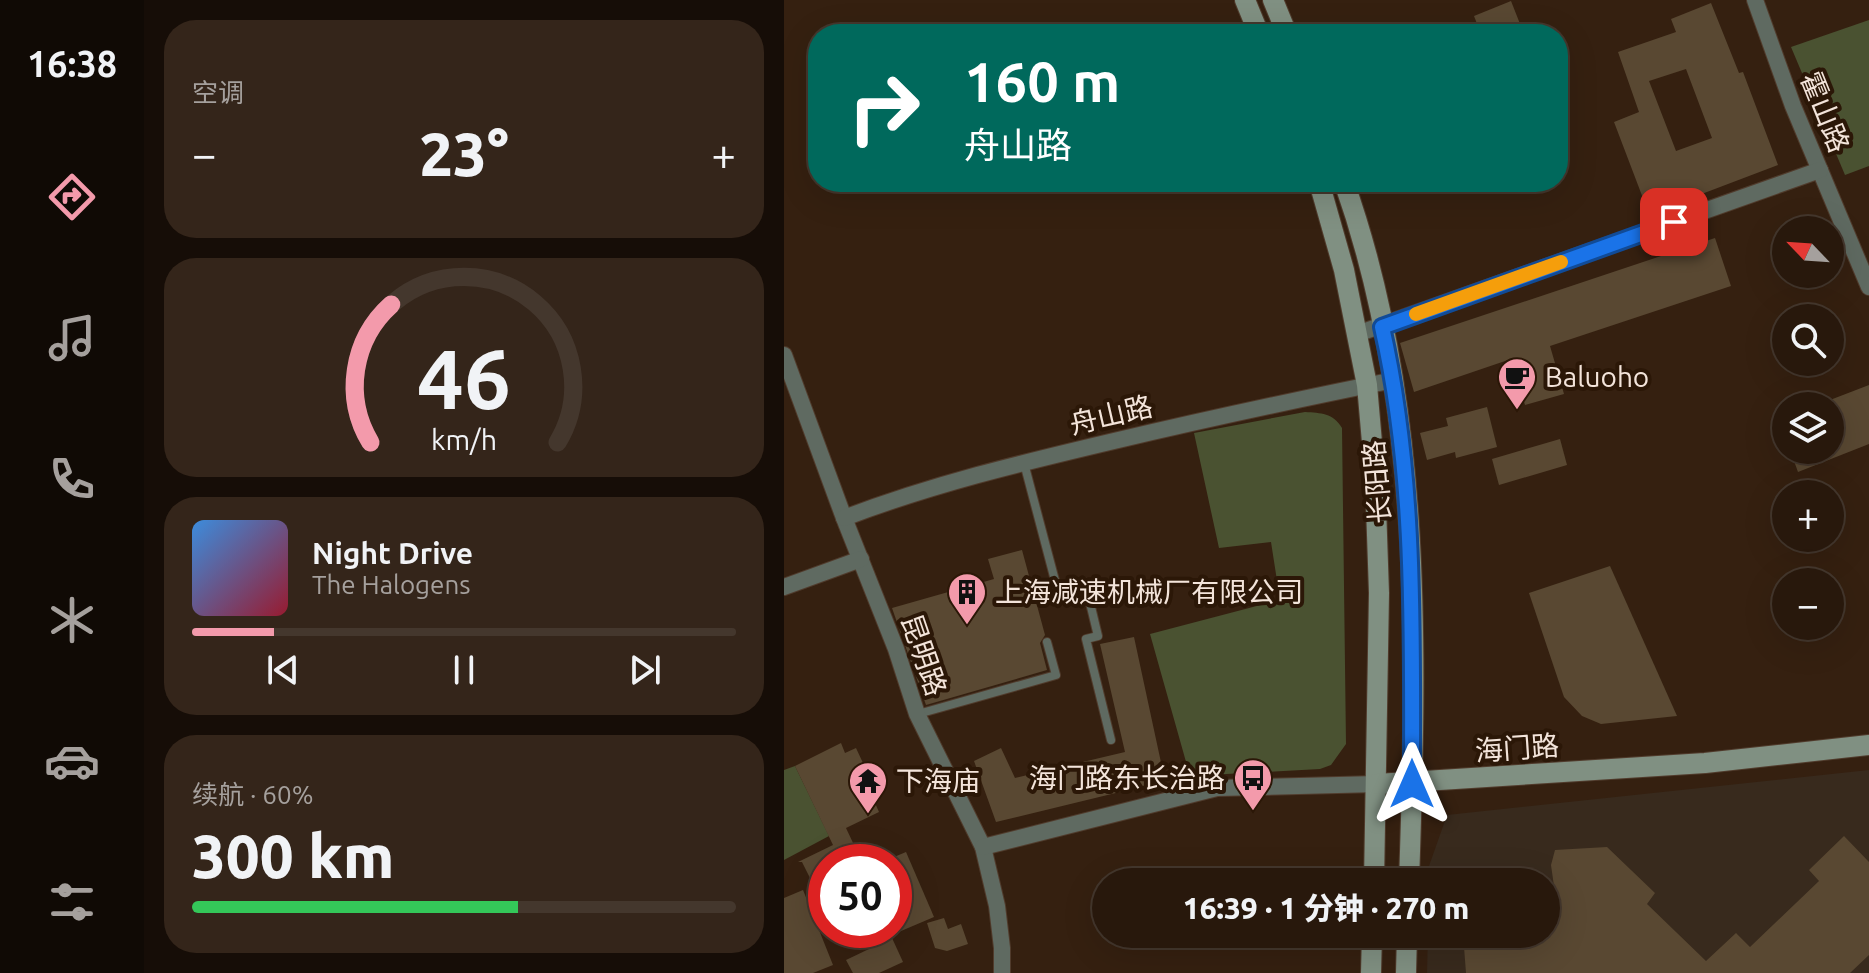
<!DOCTYPE html>
<html lang="zh">
<head>
<meta charset="utf-8">
<style>
	:root { --surface:#28180c; --page:#34251a; --text:#f1f3f6; --muted:#a5a09d; --line:#44372d; --accent:#f39aab }
	body { margin:0; font-family:Ubuntu,"Noto Sans SC",sans-serif; background:var(--page); color:var(--text); height:100vh; display:flex; flex-direction:column; font-size:30px; white-space:nowrap }
	* { box-sizing:border-box; margin:0 }
	p { font-size:26px; color:var(--muted) }
	.icon { flex:none; width:44px; height:44px; fill:none; stroke:currentColor; stroke-width:2; stroke-linecap:round; stroke-linejoin:round }
	.map { position:relative; flex:1; overflow:hidden }
	.details { display:flex; flex-direction:column; gap:20px; padding:20px; background:#160d07; width:640px }
	.details>* { flex:none }
	.banner { position:absolute; left:24px; top:24px; width:760px; height:168px; border-radius:32px; box-shadow:0 8px 32px #0002,0 0 0 2px var(--line); background:#00695c; color:#fff; overflow:hidden }
	.needle { width:52px; rotate:295deg }
	.controls { position:absolute; left:988px; top:216px; display:grid; gap:16px }
	.controls a { display:grid; place-items:center; width:72px; height:72px; border-radius:50%; background:var(--surface); box-shadow:0 8px 32px #0002,0 0 0 2px var(--line); font-size:40px }
	.speed { position:absolute; left:24px; top:844px; display:flex; gap:16px; font-size:40px; font-weight:700; text-align:center }
	.speed>* { display:grid; place-content:center; width:104px; height:104px; border-radius:50%; background:var(--surface); box-shadow:0 8px 32px #0002,0 0 0 2px var(--line); line-height:1 }
	.speed .limit { border:12px solid #d22; background:#fff; color:#111 }
	.pin { position:absolute; display:grid; place-items:center; width:68px; height:68px; color:#fff; margin:-34px; border-radius:16px; box-shadow:0 4px 12px #0006 }
	.me { position:absolute; width:88px; margin:-44px; rotate:0deg; stroke-linejoin:round; filter:drop-shadow(0 0 6px #0008) }
	.turn { display:flex; align-items:center; gap:28px; height:168px; padding:0 24px; font-size:36px }
	.turn .icon { width:104px; height:104px; stroke-width:2.5 }
	.turn b { display:block; font-size:56px; line-height:68px }
	.big { font-size:60px; font-weight:800; line-height:1.1 }
	.details .widget { flex:1; display:flex; flex-direction:column; justify-content:center; gap:12px; min-width:0; padding:0 28px; border-radius:32px; background:var(--page) }
	.details .dial { align-items:center; gap:0 }
	.dial svg { height:208px; overflow:visible; fill:none; stroke:var(--line); stroke-width:7; stroke-linecap:round; text-anchor:middle }
	.dial text { fill:var(--text); stroke:none }
	.song { display:flex; align-items:center; gap:24px }
	.cover { width:96px; height:96px; border-radius:12px; background:linear-gradient(135deg,hsl(210 70% 55%),hsl(350 70% 35%)) }
	.played { height:8px; border-radius:4px; background:linear-gradient(90deg,var(--accent) 15%,var(--line) 15%) }
	.keys { display:flex; justify-content:space-around; direction:ltr }
	.heat { display:flex; justify-content:space-between; align-items:center; font-size:44px; direction:ltr }
	.charge { height:12px; border-radius:6px; background:linear-gradient(90deg,#34c759 60%,var(--line) 0) }
	.trip { position:absolute; left:308px; top:868px; width:468px; height:80px; border-radius:40px; background:var(--surface); box-shadow:0 8px 32px #0002,0 0 0 2px var(--line); font-weight:800; line-height:80px; text-align:center }
	main { display:flex; flex:1; min-height:0 }
	.tabs { display:flex; flex-direction:column; width:144px; justify-content:space-around; align-items:center; background:#100a05; color:var(--muted) }
	.tabs .icon { width:56px; height:56px }
	.tabs .active { color:var(--accent) }
	.tabs b { font-size:36px; color:var(--text) }
	.map>svg:first-child { display:block }
</style>
</head>
<body>
<main>
<nav class="tabs">
<b>16:38</b>
<svg class="icon active" aria-label="directions" viewBox="0 0 24 24"><path d="M12 3l9 9-9 9-9-9zM9 14v-3h6M13 9l2 2-2 2"/></svg>
<svg class="icon" aria-label="music" viewBox="0 0 24 24"><path d="M9 18V5l10-2v13"/><circle cx="6" cy="18" r="3"/><circle cx="16" cy="16" r="3"/></svg>
<svg class="icon" aria-label="phone" viewBox="0 0 24 24"><path d="M5 4h4l2 5-3 2q2 4 5 5l2-3 5 2v4C11 20 4 13 5 4z"/></svg>
<svg class="icon" aria-label="climate" viewBox="0 0 24 24"><path d="M12 3v18M4 7l16 10M4 17L20 7"/></svg>
<svg class="icon" aria-label="car" viewBox="0 0 24 24"><path d="M5 17H2v-5l4-1 3-4h7l3 4 3 1v5h-3M9 17h6M6 11h13"/><circle cx="7" cy="17" r="2"/><circle cx="17" cy="17" r="2"/></svg>
<svg class="icon" aria-label="filters" viewBox="0 0 24 24"><path d="M4 7h16M4 17h16"/><circle cx="9" cy="7" r="2"/><circle cx="15" cy="17" r="2"/></svg>
</nav>
<section class="details">
<div class="widget"><p>空调</p>
<div class="heat"><a>−</a><b class="big">23°</b><a>+</a></div>
</div>
<div class="widget dial"><svg viewBox="0 0 100 80">
<path d="M14 69A42 42 0 1 1 86 69"/>
<path d="M14 69A42 42 0 0 1 22 16" stroke="#f39aab"/>
<text x="50" y="56" font-size="32" font-weight="700">46</text>
<text x="50" y="72" font-size="11">km/h</text>
</svg></div>
<div class="widget">
<div class="song"><i class="cover"></i><div><b>Night Drive</b><p>The Halogens</p></div></div>
<div class="played"></div>
<div class="keys"><svg class="icon" aria-label="previous" viewBox="0 0 24 24"><path d="M18 5L8 12l10 7zM5 5v14"/></svg><svg class="icon" aria-label="pause" viewBox="0 0 24 24"><path d="M8 5v14M16 5v14"/></svg><svg class="icon" aria-label="next" viewBox="0 0 24 24"><path d="M6 5l10 7-10 7zM19 5v14"/></svg></div>
</div>
<div class="widget"><p>续航 · 60%</p><b class="big">300 km</b><div class="charge"></div></div>
</section>
<div class="map">
<svg width="1085" height="973" viewBox="0 0 1085 973">
	<rect width="100%" height="100%" fill="#352010"/>
	<polygon fill="#382a1d" points="1085,770 1085,973 643,973 644,934 762,934 762,882 645,882 645,866 663,815"/>
	<g fill="#4a5231">
		<polygon points="1085,20 1085,166 1061,175 1007,47"/>
		<path d="M521,412C537,413 549,413 558,428L562,744L547,765L536,769L406,776L366,634L496,600L487,542L435,548L410,433Z"/>
		<polygon points="11,766 45,836 0,860 0,770"/>
	</g>
	<g fill="#594832" fill-rule="evenodd">
		<polygon points="727,1 740,34 697,34 690,16"/>
		<path d="M927,3L955,73L959,72L994,165L865,214L830,122L855,112L834,52L892,32L887,19ZM902,69L928,138L892,151L865,81Z"/>
		<polygon points="931,238 947,286 766,346 780,394 741,405 727,359 630,392 616,343"/>
		<polygon points="1085,385 1085,444 1014,472 1006,450 1046,450 1046,400"/>
		<polygon points="703,407 713,447 672,458 671,452 643,460 636,433 664,426 662,418"/>
		<polygon points="776,439 783,465 715,485 708,459"/>
		<polygon points="238,550 261,635 256,643 263,670 142,705 108,608 210,579 204,559"/>
		<polygon points="826,566 893,716 817,724 798,716 780,697 745,593"/>
		<polygon points="350,637 381,781 212,822 190,761 217,748 231,778 341,752 316,644"/>
		<polygon points="57,743 61,753 72,748 92,791 87,794 95,812 62,828 78,862 42,862 42,883 31,888 18,862 14,862 49,845 11,766"/>
		<polygon points="1060,836 1085,862 1085,955 1066,973 682,973 679,934 762,934 762,894 770,886 767,865 771,850 823,847 871,893 863,904 922,961 952,933 966,947 1035,881 1025,870"/>
		<polygon points="122,852 150,917 110,934 110,857"/>
		<polygon points="19,890 49,965 29,973 0,973 0,898"/>
		<polygon points="160,918 164,929 177,924 184,944 163,951 151,948 143,923"/>
		<polygon points="108,938 119,962 95,973 69,973 62,960"/>
	</g>
	<g fill="none" stroke-linecap="round" stroke-linejoin="round">
		<g stroke="#503b2c" stroke-width="10">
			<g id="lane">
				<polyline points="240,463 273,588 301,582 314,636 302,639 327,740"/>
				<polyline points="134,714 272,675 263,642"/>
			</g>
		</g>
		<g stroke="#503b2c" stroke-width="18">
			<g id="street">
				<polyline points="971,0 1009,106 1085,287"/>
				<polyline points="573,334 1036,170"/>
				<polyline points="0,355 60,518 112,649 133,714 199,847 213,906 218,948 218,973"/>
				<path d="M60,518C149,484 237,463 330,441C423,419 516,399 610,380"/>
				<polyline points="0,587 77,559"/>
				<polyline points="199,847 433,788 593,784"/>
			</g>
		</g>
		<g stroke="#503b2c" stroke-width="22">
			<g id="secondary">
				<polyline points="461,0 475,34"/>
				<polyline points="489,0 503,34"/>
				<polyline points="535,182 560,270 583,385 591,477 595,593 590,882"/>
				<path d="M560,182C639,405 633,648 625,882"/>
				<polyline points="593,784 921,763 1085,745"/>
				<polyline points="587,973 588,934"/>
				<polyline points="622,973 623,934"/>
			</g>
		</g>
		<use href="#lane" stroke="#5f6a61" stroke-width="8"/>
		<use href="#street" stroke="#5f6a61" stroke-width="16"/>
		<use href="#secondary" stroke="#809082" stroke-width="20"/>
	</g>
	<g fill="none" stroke-linecap="round" stroke-linejoin="round">
		<g stroke="#114b97" stroke-width="20">
			<path id="route" d="M628,784C628,631 632,477 598,327L890,222"/>
		</g>
		<use href="#route" stroke="#1a73e8" stroke-width="14"/>
		<polyline stroke="#f59e0b" stroke-width="14" points="632,314 777,262"/>
	</g>
	<defs>
		<g id="cafe-pin" transform="scale(2)"><path d="M0 17L-7.5 6A9.5 9.5 0 1 1 7.5 6Z" fill="#f39aab" stroke="#2b1707"/><path d="M-5.5-4.5H6V0H3Q3 3.5 0 3.5H-2.5Q-5.5 3.5-5.5 0ZM3-3.2v2h1.7v-2ZM-6 4.5H4V6H-6Z" fill="#111"/></g>
		<g id="building-pin" transform="scale(2)"><path d="M0 17L-7.5 6A9.5 9.5 0 1 1 7.5 6Z" fill="#f39aab" stroke="#2b1707"/><path d="M-4-6H4V6H1V3H-1V6H-4ZM-2.5-4.3h1.7v1.8h-1.7ZM.8-4.3h1.7v1.8H.8ZM-2.5-1h1.7V.8h-1.7ZM.8-1h1.7V.8H.8Z" fill="#111"/></g>
		<g id="bus-pin" transform="scale(2)"><path d="M0 17L-7.5 6A9.5 9.5 0 1 1 7.5 6Z" fill="#f39aab" stroke="#2b1707"/><path d="M-5-6H5V4H4V6H2V4H-2V6H-4V4H-5ZM-3.5-4V0h7V-4ZM-3.5 1.2v1.5H-2V1.2ZM2 1.2v1.5H3.5V1.2Z" fill="#111"/></g>
		<g id="temple-pin" transform="scale(2)"><path d="M0 17L-7.5 6A9.5 9.5 0 1 1 7.5 6Z" fill="#f39aab" stroke="#2b1707"/><path d="M0-6L5-2H3V0L6.5 2.5H4V6H1.5V3h-3V6H-4V2.5H-6.5L-3 0V-2H-5Z" fill="#111"/></g>
	</defs>
	<g fill-rule="evenodd">
		<use href="#cafe-pin" x="733" y="377"/>
		<use href="#building-pin" x="183" y="592"/>
		<use href="#bus-pin" x="469" y="778"/>
		<use href="#temple-pin" x="84" y="781"/>
	</g>
	<g text-anchor="middle" stroke-width="8" stroke-linejoin="round" paint-order="stroke">
		<g font-size="28" fill="#f3e4da" stroke="#2b1707">
			<text transform="translate(1041 112) rotate(68)" y="10">霍山路</text>
			<text transform="translate(327 415) rotate(-13)" y="10">舟山路</text>
			<text transform="translate(593 482) rotate(-95)" y="10">长阳路</text>
			<text transform="translate(140 655) rotate(71)" y="10">昆明路</text>
			<text transform="translate(733 748) rotate(-4)" y="10">海门路</text>
		</g>
		<g font-size="28" fill="#f3e4da" stroke="#2b1707" text-anchor="start">
			<text x="761" y="387">Baluoho</text>
			<text x="211" y="602">上海减速机械厂有限公司</text>
			<text x="441" y="788" text-anchor="end">海门路东长治路</text>
			<text x="112" y="791">下海庙</text>
		</g>
	</g>
</svg>
<div class="controls">
<a><svg class="needle" viewBox="-14 -14 28 28"><path d="M0-13l5 13h-10z" fill="#e53935"/><path d="M0 13l5-13h-10z" fill="#a5a09d"/></svg></a>
<a><svg class="icon" aria-label="search" viewBox="0 0 24 24"><circle cx="10" cy="10" r="6"/><path d="M15 15l6 6"/></svg></a>
<a><svg class="icon" aria-label="layers" viewBox="0 0 24 24"><path d="M12 4l9 5-9 5-9-5zM3 14l9 5 9-5"/></svg></a>
<a>+</a>
<a>−</a>
</div>
<div class="speed"><div class="limit">50</div></div>
<div class="pin" style="left:890px;top:222px;background:#d93025"><svg class="icon" aria-label="arrive" viewBox="0 0 24 24"><path d="M6 21V4h12l-3 4 3 4H6"/></svg></div>
<svg class="me" style="left:628px;top:784px" viewBox="-20 -20 40 40"><path d="M0-17L14 15 0 8-14 15z" fill="#1a73e8" stroke="#fff" stroke-width="4"/></svg>
<div class="trip">16:39 · 1 分钟 · 270 m</div>
<div class="banner">
<div class="turn"><svg class="icon" aria-label="right" viewBox="0 0 24 24"><path d="M7 20v-9h11M14 6l5 5-5 5"/></svg><div><b>160 m</b>舟山路</div></div>
</div>
</div>
</main>
</body>
</html>
